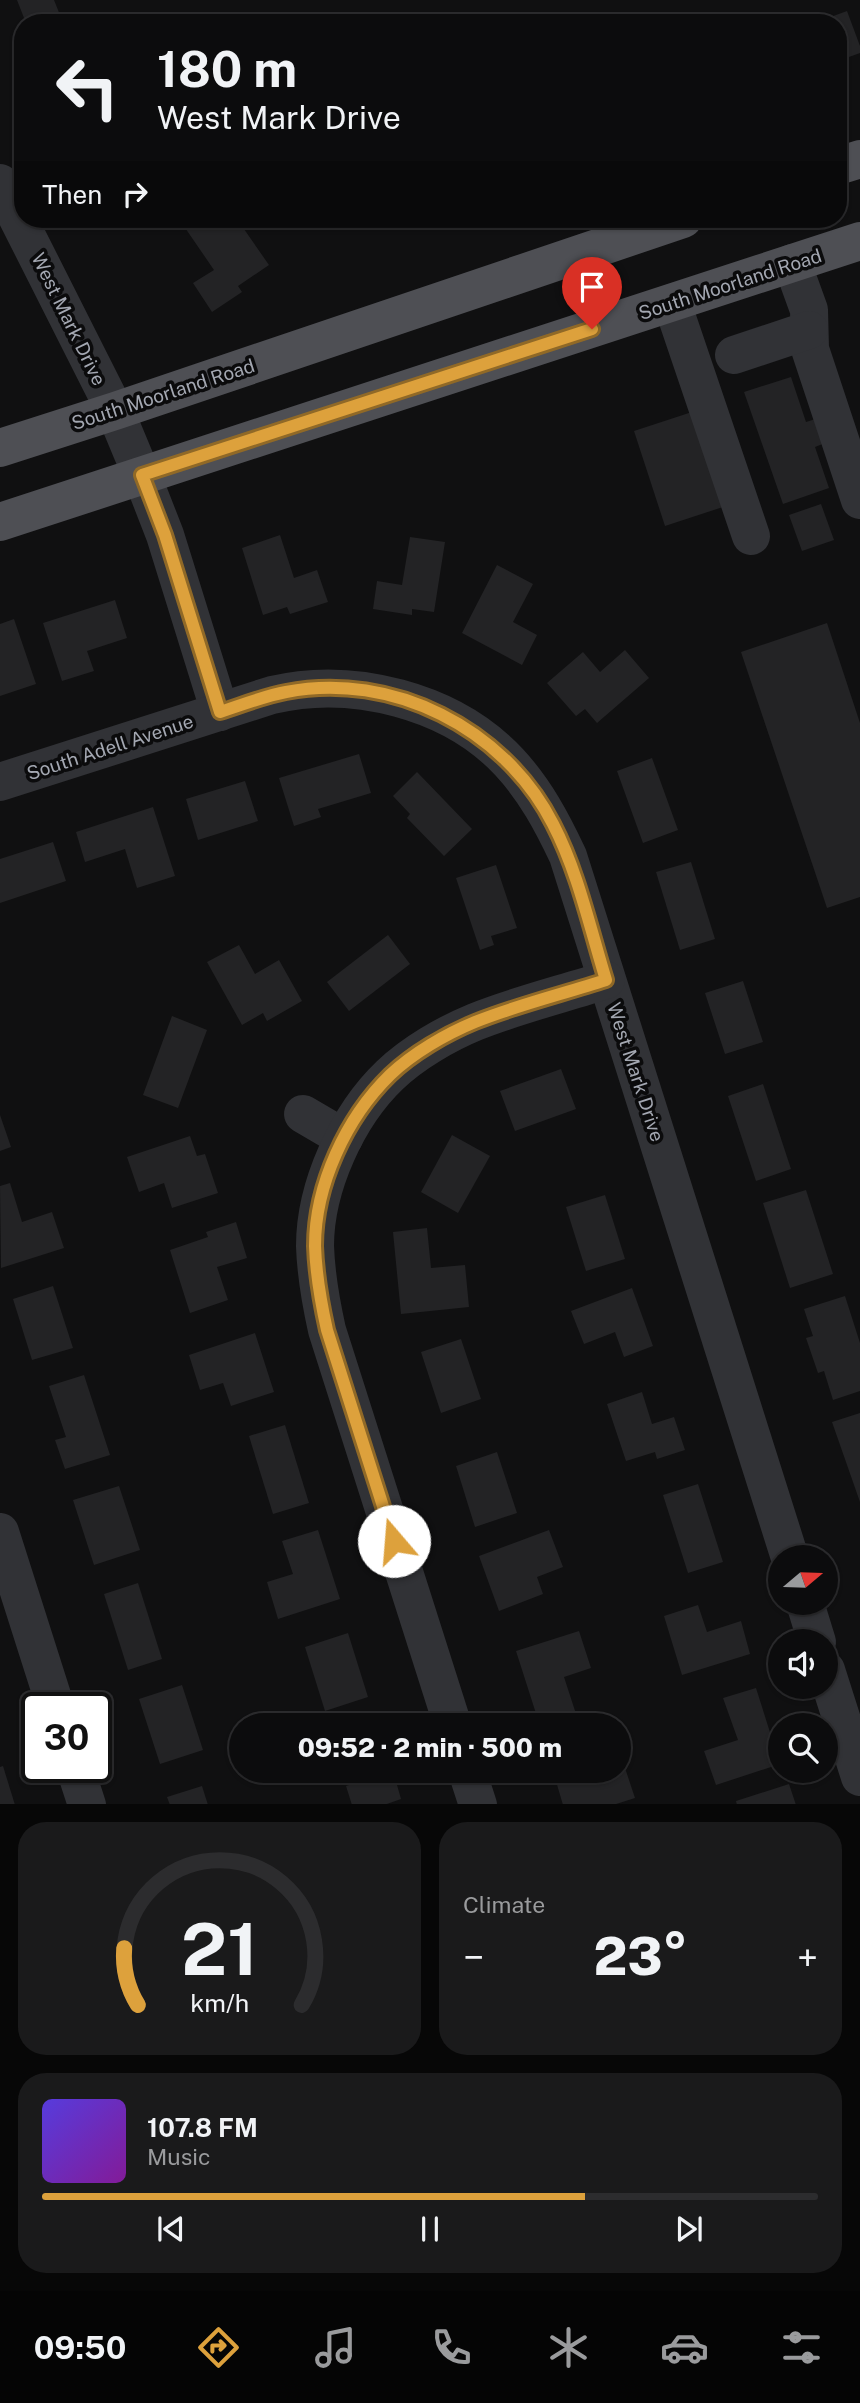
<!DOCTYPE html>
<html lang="en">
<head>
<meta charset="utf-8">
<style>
	:root { --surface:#0c0c0d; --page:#1a1a1b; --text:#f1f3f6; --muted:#9a9b9d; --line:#2c2c2e; --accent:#dda13c }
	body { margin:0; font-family:"Public Sans",sans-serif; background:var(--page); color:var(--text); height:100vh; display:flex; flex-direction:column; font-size:26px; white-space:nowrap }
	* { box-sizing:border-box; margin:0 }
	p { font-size:23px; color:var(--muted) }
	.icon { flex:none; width:38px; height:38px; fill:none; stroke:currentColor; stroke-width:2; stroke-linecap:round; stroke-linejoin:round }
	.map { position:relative; height:1804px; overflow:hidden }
	.panel { display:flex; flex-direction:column; gap:18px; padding:18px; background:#070707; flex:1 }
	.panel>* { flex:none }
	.top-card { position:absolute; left:14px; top:14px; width:833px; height:214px; border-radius:28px; box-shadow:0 2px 5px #0004,0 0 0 2px var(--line); background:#0c0c0d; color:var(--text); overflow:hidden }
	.needle { width:46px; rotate:71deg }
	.controls { position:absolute; left:768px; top:1545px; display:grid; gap:14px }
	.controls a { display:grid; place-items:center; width:70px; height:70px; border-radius:50%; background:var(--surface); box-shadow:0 2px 5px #0004,0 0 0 2px var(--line); font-size:35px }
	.speed { position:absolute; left:21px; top:1692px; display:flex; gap:14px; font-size:35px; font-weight:700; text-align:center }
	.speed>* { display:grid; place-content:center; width:91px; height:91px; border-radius:50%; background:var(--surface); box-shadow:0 2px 5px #0004,0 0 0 2px var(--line); line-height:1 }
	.speed .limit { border:4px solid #111; border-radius:10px; background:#fff; color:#111 }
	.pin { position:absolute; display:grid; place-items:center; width:60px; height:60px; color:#fff; margin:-72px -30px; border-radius:50% 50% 50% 0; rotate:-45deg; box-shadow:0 0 7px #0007 }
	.pin .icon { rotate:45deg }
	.me { position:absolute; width:77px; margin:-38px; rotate:342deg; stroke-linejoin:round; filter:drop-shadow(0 0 5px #0008) }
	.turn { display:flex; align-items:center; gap:24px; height:147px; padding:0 28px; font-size:32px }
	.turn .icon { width:91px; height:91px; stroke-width:2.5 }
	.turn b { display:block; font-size:49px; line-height:60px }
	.then { display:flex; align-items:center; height:66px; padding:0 28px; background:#0003; gap:14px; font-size:26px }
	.big { font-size:52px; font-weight:800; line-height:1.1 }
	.panel .card { flex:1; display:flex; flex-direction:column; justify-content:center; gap:10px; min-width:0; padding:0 24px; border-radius:28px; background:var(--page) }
	.panel .dial { align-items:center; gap:0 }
	.dial svg { height:182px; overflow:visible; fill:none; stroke:var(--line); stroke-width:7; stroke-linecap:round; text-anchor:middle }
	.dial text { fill:var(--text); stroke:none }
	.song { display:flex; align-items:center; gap:21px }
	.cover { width:84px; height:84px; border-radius:10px; background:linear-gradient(135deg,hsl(250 70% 55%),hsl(290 70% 35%)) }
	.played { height:7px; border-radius:4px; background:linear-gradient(90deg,var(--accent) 70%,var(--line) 70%) }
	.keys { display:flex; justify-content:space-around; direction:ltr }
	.heat { display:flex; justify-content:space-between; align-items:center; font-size:38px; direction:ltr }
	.panel .tiles { flex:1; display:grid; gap:18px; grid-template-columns:1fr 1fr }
	.card:last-child { grid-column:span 2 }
	.trip { position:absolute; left:229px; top:1713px; width:402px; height:70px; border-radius:35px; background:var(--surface); box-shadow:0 2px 5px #0004,0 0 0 2px var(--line); font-weight:800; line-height:70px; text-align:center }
	.dock { display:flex; height:112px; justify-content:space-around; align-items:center; background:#050505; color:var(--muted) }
	.dock .icon { width:49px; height:49px }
	.dock .on { color:var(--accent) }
	.dock b { font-size:32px; color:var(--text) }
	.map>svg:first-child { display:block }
</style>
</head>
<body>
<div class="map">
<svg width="860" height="1805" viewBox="0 0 860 1805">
	<rect width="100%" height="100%" fill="#101011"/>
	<g fill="#232325">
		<polygon points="17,0 54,0 62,20 55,23 26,23"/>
		<polygon points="847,11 860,46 860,53 838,61 838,23 817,22"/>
		<polygon points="179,219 237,219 269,265 238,286 242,292 212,312 193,283 214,270"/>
		<polygon points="791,377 806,422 822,417 830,441 815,447 829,488 783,504 744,392"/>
		<polygon points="695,411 726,506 665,526 634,431"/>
		<polygon points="821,504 834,540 802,551 789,515"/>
		<polygon points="280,535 294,578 317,570 328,602 290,614 287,607 263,615 242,548"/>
		<polygon points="410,537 445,542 434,612 412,609 412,615 373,609 377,581 402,585"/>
		<polygon points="497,565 533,584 513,622 537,635 522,665 462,633"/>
		<polygon points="115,600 127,638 87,651 94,671 62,681 43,623"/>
		<polygon points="14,619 36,684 0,696 0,624"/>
		<polygon points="827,623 860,723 860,897 827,908 741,652"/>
		<polygon points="625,650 649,678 597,723 585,709 576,716 547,683 583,652 600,672"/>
		<polygon points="359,754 371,793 318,809 321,817 294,826 279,778"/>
		<polygon points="652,758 678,830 643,843 617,771"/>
		<polygon points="417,772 472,829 444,856 407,818 410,814 393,796"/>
		<polygon points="245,781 258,821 198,840 186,799"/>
		<polygon points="153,807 175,876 137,888 125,849 85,862 76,832"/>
		<polygon points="53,842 66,881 0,903 0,859"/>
		<polygon points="691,862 715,939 680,950 656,872"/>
		<polygon points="496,865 517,928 491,936 494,945 480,950 456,878"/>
		<polygon points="388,935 410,964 349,1011 327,982"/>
		<polygon points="239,945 255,974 279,960 302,1001 267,1021 263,1013 242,1025 207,962"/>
		<polygon points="743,981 763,1042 725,1054 705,993"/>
		<polygon points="172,1016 207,1030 178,1108 143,1095"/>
		<polygon points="561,1069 576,1109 515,1131 500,1091"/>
		<polygon points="763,1084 791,1169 756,1181 728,1096"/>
		<polygon points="0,1115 11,1147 0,1151"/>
		<polygon points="452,1135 490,1156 458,1213 421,1192"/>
		<polygon points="190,1136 197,1156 205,1154 218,1193 172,1208 164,1183 139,1192 127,1157"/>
		<polygon points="10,1183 22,1222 52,1212 64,1248 1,1268 0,1186"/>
		<polygon points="806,1190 833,1274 790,1288 763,1203"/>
		<polygon points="605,1195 625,1259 586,1271 566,1207"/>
		<polygon points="236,1222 247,1258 217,1267 228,1300 190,1313 170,1250 208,1237 206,1232"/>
		<polygon points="427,1228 431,1268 465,1265 469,1307 401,1314 393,1232"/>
		<polygon points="53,1286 73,1348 32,1360 13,1299"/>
		<polygon points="632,1288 653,1346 624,1357 615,1332 584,1344 571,1311"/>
		<polygon points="845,1296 860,1343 860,1391 833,1400 824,1371 818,1373 806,1338 813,1336 804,1309"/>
		<polygon points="255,1333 274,1392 231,1406 223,1383 200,1390 189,1355"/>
		<polygon points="461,1339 481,1399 441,1413 421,1352"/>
		<polygon points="84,1375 110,1455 65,1469 55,1440 66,1437 49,1386"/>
		<polygon points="642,1392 652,1424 674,1417 685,1450 657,1459 655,1452 626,1461 607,1404"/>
		<polygon points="860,1413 860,1502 832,1422"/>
		<polygon points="285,1425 309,1503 273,1514 249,1436"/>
		<polygon points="497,1452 517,1513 475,1527 456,1466"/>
		<polygon points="698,1484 723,1562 688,1573 663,1495"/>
		<polygon points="119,1486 140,1550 94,1565 73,1500"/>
		<polygon points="318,1530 340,1599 278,1619 267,1582 293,1574 282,1541"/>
		<polygon points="549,1530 563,1567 537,1577 543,1594 499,1611 479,1556"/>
		<polygon points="138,1583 162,1659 128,1670 104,1594"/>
		<polygon points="698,1605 707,1632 741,1621 750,1654 682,1675 664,1616"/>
		<polygon points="579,1631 591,1668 564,1677 577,1717 549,1726 540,1726 516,1651"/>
		<polygon points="348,1633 368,1697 325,1711 305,1647"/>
		<polygon points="182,1685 203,1750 160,1764 139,1699"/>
		<polygon points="756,1688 780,1764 716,1785 704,1751 738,1740 723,1698"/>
		<polygon points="620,1759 622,1759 635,1798 613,1805 563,1805 553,1771 620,1771"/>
		<polygon points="3,1766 15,1805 0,1805 0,1767"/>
		<polygon points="351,1771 393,1771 401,1799 384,1805 352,1805 346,1786 355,1783"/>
		<polygon points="789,1784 796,1805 737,1805 736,1801"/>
		<polygon points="202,1786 208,1805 170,1805 167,1797"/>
	</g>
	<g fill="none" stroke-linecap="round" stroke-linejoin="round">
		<g stroke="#313236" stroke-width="38">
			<polyline points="0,183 115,411 142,476 165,535 220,712"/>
			<polyline points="792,263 809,310 810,349 860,500"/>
			<polyline points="672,303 751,536"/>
			<polyline points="734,355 809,330"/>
			<path d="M0,782L272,695C352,676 451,700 509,762C535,790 552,822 568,856L790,1558"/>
			<polyline points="303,1114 344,1138"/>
			<polyline points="0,1532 56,1708"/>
			<polyline points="805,1603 817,1642"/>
			<polyline points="826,1670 860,1777"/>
			<path d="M453,1726L327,1330C321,1303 316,1275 315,1246C315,1187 347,1116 390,1075C413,1053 446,1034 475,1022C517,1005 563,994 606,980"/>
			<polyline points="75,1768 87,1805"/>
			<polyline points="467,1771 478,1805"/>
		</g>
		<g stroke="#4e4f54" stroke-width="38">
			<polyline points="838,166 860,159"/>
			<polyline points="0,448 115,411 683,219"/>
			<polyline points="0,522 860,241"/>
		</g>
	</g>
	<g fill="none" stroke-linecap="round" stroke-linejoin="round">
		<g stroke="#906927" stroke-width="18">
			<path id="route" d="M394,1541L327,1330C321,1303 316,1275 315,1246C315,1185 346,1118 390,1075C413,1053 446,1034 475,1022C517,1005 563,994 606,980C590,928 578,872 553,824C505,729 392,671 286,692C264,696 242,705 220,712L165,535L142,475L592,329"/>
		</g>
		<use href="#route" stroke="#dda13c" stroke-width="12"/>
	</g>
	<g text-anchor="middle" stroke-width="7" stroke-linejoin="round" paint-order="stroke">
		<g font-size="19" fill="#a3a7b1" stroke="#0b0b0c">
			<text transform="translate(730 284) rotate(-18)" y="7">South Moorland Road</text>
			<text transform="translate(69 319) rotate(64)" y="7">West Mark Drive</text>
			<text transform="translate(163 394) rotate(-18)" y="7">South Moorland Road</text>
			<text transform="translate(110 747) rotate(-18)" y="7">South Adell Avenue</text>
			<text transform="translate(636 1072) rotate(72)" y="7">West Mark Drive</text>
		</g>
	</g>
</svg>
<div class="controls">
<a><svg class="needle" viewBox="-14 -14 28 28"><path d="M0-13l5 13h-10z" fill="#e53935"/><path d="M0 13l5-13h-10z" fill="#9a9b9d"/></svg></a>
<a><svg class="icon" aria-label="sound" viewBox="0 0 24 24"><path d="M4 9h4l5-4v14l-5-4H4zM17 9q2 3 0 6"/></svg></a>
<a><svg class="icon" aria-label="search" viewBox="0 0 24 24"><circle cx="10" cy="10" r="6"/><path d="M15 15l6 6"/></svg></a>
</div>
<div class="speed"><div class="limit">30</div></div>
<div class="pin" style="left:592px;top:329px;background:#d93025"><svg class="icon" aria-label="arrive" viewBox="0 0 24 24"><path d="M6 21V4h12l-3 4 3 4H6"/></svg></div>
<svg class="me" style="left:394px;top:1541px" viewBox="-20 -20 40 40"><circle r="19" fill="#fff"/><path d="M0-13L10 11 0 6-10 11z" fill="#dda13c"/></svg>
<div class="trip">09:52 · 2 min · 500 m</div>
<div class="top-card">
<div class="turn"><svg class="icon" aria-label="left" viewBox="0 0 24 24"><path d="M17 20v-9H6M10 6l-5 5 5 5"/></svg><div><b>180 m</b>West Mark Drive</div></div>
<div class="then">Then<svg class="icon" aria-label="right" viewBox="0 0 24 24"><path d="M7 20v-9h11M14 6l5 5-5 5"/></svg></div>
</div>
</div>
<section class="panel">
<div class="tiles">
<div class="card dial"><svg viewBox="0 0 100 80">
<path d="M14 69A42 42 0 1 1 86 69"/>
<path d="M14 69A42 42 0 0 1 8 44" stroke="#dda13c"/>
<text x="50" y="56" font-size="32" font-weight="700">21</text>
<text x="50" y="72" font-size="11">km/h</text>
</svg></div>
<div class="card"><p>Climate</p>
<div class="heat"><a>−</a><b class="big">23°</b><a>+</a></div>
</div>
<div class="card">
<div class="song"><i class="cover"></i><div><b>107.8 FM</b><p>Music</p></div></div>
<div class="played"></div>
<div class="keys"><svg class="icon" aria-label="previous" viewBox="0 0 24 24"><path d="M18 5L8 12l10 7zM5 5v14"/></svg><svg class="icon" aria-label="pause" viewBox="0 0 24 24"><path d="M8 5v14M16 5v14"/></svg><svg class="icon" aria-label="next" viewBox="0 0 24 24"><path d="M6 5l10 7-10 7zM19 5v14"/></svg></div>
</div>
</div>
</section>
<nav class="dock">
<b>09:50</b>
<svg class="icon on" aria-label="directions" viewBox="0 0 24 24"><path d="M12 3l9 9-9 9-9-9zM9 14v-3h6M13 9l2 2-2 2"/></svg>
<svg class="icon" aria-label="music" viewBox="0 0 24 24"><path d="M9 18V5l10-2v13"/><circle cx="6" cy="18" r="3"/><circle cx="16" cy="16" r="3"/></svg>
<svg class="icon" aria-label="phone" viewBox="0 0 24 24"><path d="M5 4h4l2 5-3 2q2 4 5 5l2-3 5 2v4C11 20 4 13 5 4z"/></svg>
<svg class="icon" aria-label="climate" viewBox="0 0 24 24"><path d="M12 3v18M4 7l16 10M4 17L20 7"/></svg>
<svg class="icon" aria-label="car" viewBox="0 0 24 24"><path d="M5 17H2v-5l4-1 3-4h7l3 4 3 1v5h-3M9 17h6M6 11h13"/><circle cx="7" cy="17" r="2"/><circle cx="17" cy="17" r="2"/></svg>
<svg class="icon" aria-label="filters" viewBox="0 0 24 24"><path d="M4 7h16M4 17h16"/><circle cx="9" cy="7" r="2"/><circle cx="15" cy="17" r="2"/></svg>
</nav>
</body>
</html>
